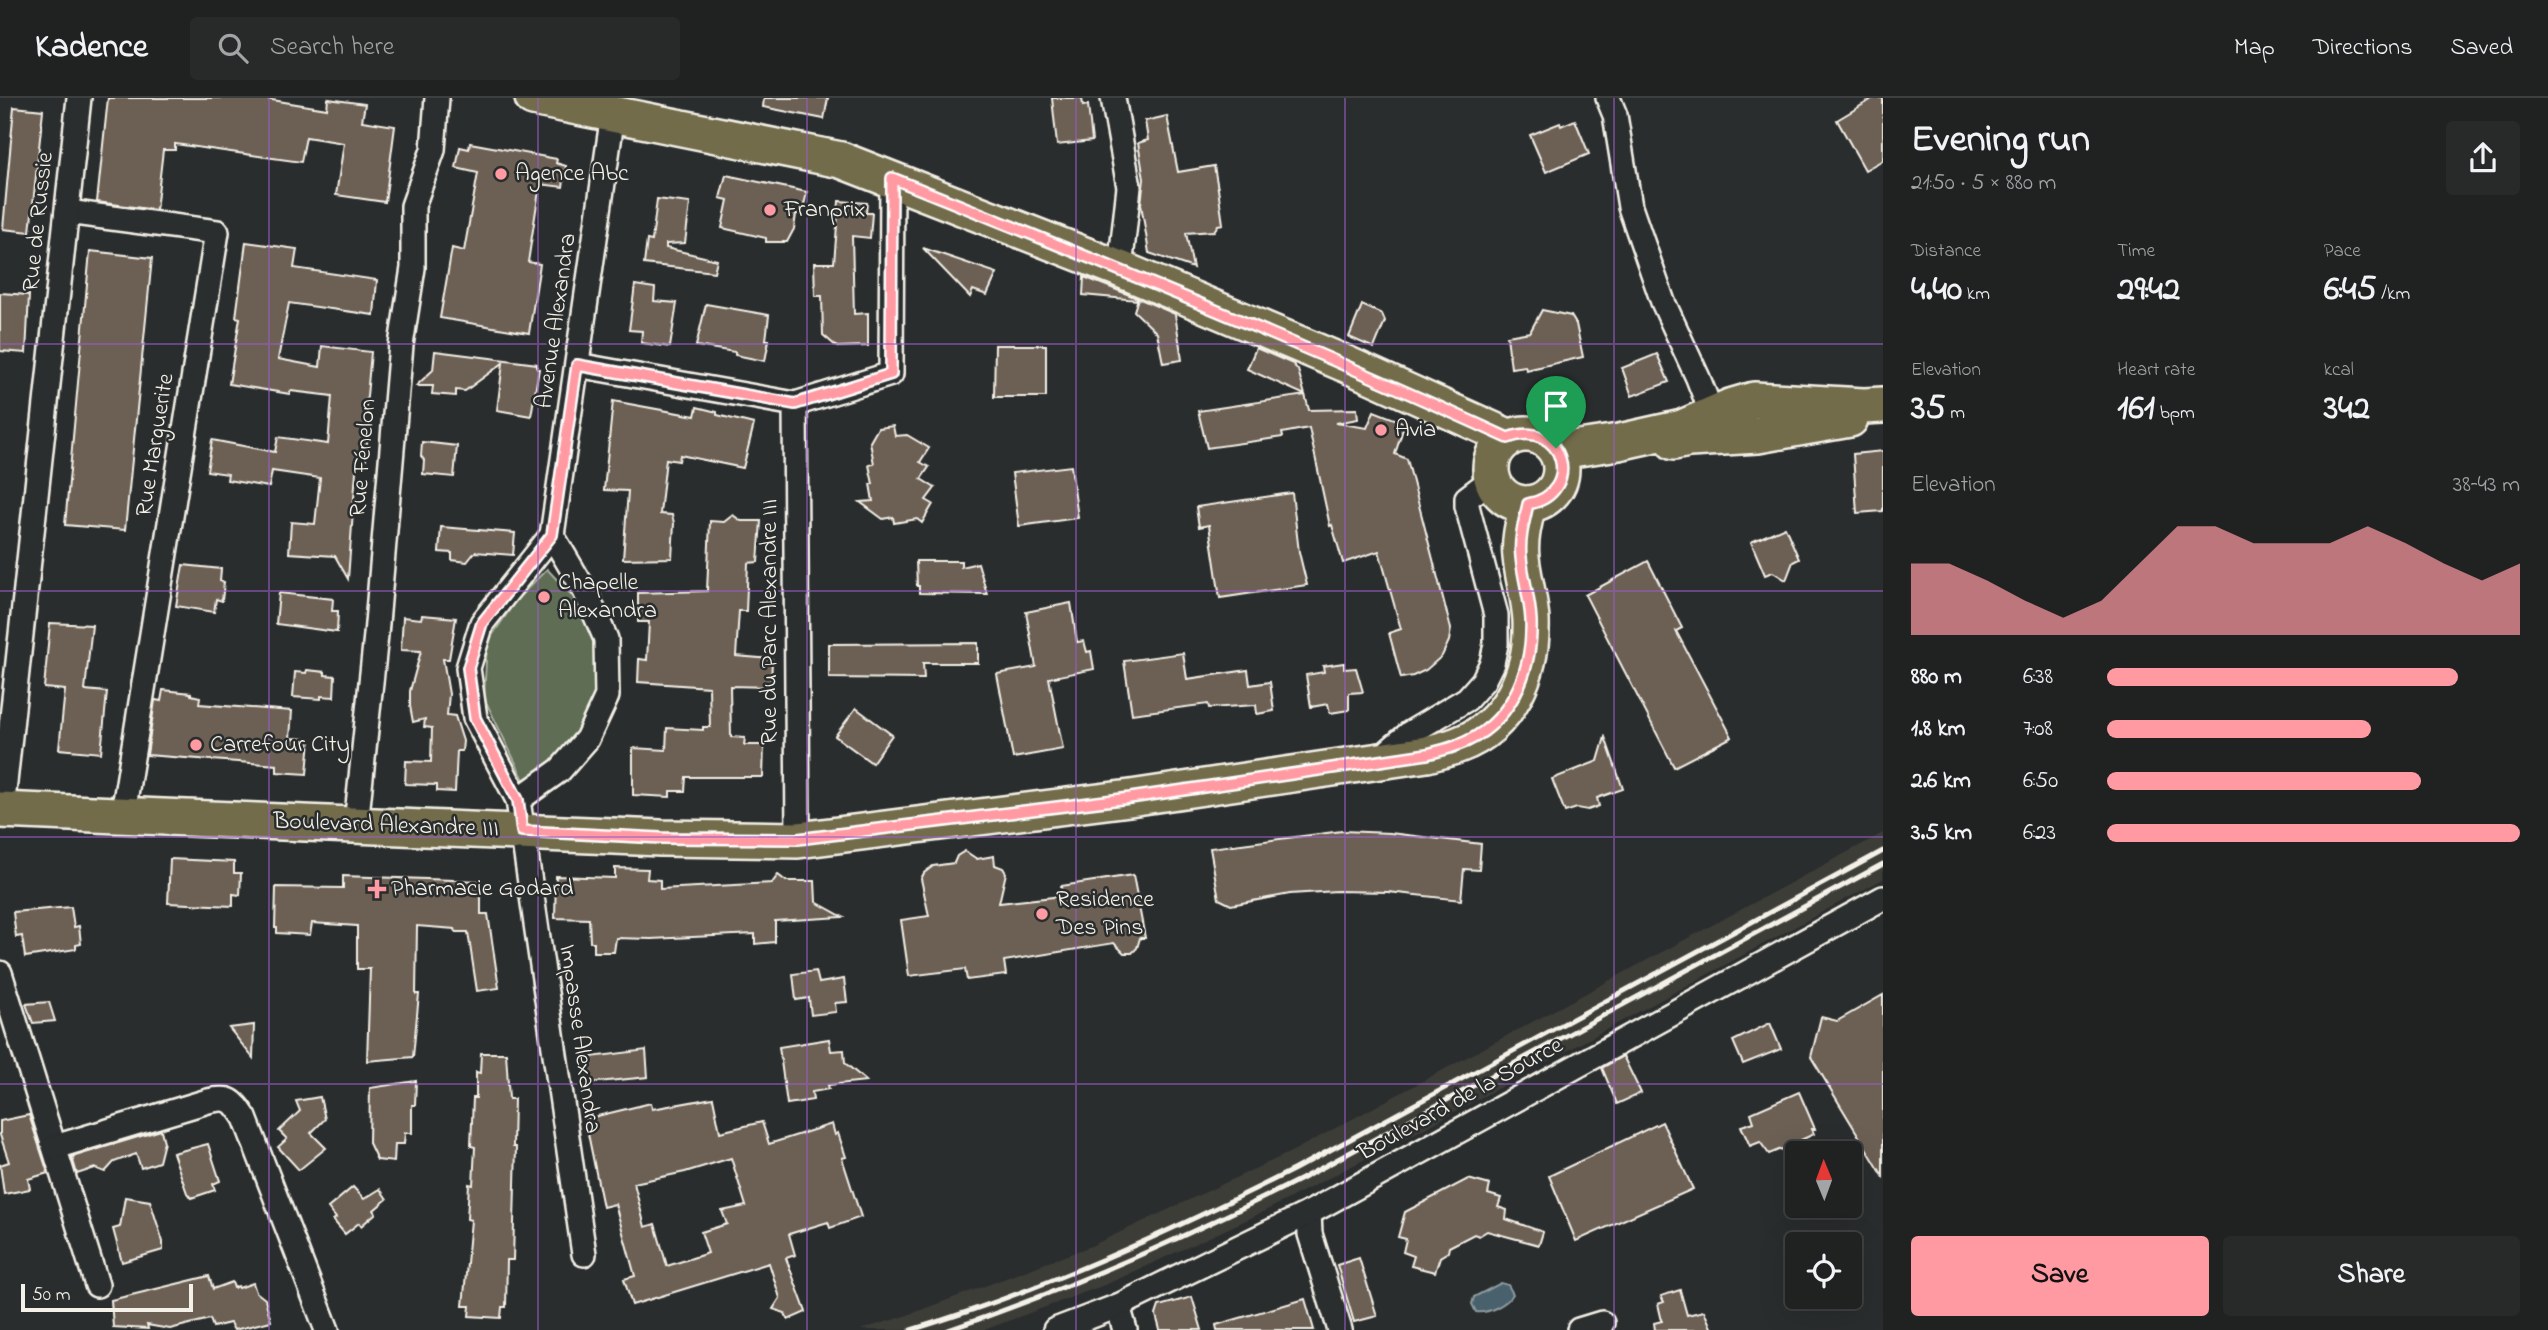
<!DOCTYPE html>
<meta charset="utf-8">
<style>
body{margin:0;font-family:"Indie Flower",sans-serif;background:#282a2a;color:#f1f3f6;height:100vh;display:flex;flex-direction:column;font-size:26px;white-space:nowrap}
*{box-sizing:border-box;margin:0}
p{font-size:23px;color:#a2a4a5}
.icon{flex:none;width:38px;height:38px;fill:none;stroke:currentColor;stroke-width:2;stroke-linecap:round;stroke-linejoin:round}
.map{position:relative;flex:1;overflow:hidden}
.drawer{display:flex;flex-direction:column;background:#202222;width:665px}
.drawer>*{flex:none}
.needle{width:46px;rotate:359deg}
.buttons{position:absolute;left:1785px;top:1043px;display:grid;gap:14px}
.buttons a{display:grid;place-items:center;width:77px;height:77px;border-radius:7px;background:#202222;box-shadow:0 7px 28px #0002,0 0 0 2px #3d3f40;font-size:35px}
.scale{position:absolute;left:21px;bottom:18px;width:172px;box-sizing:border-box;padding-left:7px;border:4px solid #f4f1e8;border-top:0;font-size:19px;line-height:24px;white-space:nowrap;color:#f4f1e8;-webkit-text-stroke:5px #2a2d2e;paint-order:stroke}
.pin{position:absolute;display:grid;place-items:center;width:60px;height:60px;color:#fff;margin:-72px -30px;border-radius:50% 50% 50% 0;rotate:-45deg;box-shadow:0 0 7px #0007}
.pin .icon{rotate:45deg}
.round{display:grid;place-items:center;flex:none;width:74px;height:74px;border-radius:7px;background:#282a2a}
.headline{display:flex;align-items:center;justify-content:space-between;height:119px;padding:0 28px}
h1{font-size:38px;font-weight:700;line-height:52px}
.metrics{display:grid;grid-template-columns:repeat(3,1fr);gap:10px;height:119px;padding:7px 28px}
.metrics div{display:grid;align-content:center}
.metrics b{font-size:35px;font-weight:700}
.metrics small{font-size:19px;font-weight:400}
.metrics p{font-size:19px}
.chart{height:196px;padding:14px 28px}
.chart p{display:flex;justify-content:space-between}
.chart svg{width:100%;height:126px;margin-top:7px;fill:#ff9aa2;opacity:.7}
.action{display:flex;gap:14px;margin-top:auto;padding:14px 28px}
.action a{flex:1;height:80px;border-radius:7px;background:#ff9aa2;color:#111;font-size:28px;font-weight:700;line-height:80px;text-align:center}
.action a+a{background:#282a2a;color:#f1f3f6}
ul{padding:0 28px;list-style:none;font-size:23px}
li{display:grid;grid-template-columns:112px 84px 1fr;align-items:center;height:52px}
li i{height:18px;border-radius:9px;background:#ff9aa2}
header{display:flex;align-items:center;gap:42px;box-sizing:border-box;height:98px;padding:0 35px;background:#202222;border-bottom:2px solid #3d3f40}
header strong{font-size:33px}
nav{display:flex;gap:38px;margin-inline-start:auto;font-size:24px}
.search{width:490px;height:63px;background:#282a2a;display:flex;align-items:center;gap:18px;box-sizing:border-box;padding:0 24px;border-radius:7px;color:#a2a4a5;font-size:26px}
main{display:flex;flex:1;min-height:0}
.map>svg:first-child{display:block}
.built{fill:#3e3c39}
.green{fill:#5e6d55;stroke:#a9af9e;stroke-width:2}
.water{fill:#49616d;stroke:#8d9b9e;stroke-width:2}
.building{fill:#6c5e53;stroke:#f4f1e8;stroke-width:2;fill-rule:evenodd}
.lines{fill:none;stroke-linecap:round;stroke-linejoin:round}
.minor-casing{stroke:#f4f1e8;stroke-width:28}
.primary-casing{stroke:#f4f1e8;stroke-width:40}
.minor{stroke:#2a2d2e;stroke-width:23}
.primary{stroke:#726c4b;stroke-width:35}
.rail{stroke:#f4f1e8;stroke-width:5}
.route-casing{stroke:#fff;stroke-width:14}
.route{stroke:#ff9aa2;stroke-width:9}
.grid{fill:none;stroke:#995dc9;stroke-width:2;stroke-opacity:0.55}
.poi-dot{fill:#ff9aa2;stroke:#2a2d2e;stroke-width:2.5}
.labels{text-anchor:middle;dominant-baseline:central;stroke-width:5;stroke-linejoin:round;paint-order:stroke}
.poi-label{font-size:24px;fill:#f4f1e8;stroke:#2a2d2e;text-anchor:start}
.street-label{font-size:24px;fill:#f4f1e8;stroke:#2a2d2e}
</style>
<header>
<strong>Kadence</strong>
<div class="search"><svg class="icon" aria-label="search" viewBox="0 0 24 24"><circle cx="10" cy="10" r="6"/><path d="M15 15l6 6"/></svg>Search here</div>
<nav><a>Map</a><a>Directions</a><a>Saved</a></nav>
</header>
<main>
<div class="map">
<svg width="1883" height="1232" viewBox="0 0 1883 1232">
<rect width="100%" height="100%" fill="#2a2d2e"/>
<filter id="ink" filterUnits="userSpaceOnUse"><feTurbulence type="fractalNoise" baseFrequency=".0143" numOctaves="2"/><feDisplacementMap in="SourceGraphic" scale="14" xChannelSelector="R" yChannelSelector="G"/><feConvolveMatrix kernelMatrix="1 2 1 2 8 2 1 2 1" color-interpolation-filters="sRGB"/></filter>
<g filter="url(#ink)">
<polygon class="built" points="1883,735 1883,781 1425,1030 1255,1118 1107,1186 984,1232 860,1232 905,1218 1091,1148 1293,1053"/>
<polygon class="green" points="547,471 579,505 594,545 594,599 575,639 554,664 526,686 484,600 487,545 517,501"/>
<path class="water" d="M1501 1185 1508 1187 1513 1196C1507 1206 1488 1216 1476 1214L1472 1206 1474 1199Z"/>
<g class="building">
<polygon points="108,0 260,0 327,11 328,1 365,6 362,23 395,28 385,104 336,97 344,45 306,39 301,64 175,46 175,52 163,52 156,112 97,104"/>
<polygon points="764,0 828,0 824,21 763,9"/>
<polygon points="1052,0 1082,0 1083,8 1088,7 1092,43 1057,47"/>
<polygon points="1874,0 1883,0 1883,62 1865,72 1837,22"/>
<polygon points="14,9 43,12 30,134 3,131"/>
<polygon points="1167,18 1178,74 1214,68 1218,91 1223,126 1218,127 1214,133 1186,135 1193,170 1149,155 1141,106 1144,81 1138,45 1148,42 1145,23"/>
<polygon points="1575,22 1589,56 1546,74 1530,37 1560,25 1561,28"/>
<polygon points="470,45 557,61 556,65 566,68 563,89 540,86 528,164 540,166 529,235 440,220 452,150 464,153 478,75 456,70 460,49 469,51"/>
<polygon points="726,77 807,94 802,116 796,116 794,131 787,144 766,144 766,140 722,130 728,102 720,100"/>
<polygon points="657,101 690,105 685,145 666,146 666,150 717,162 714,174 644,166 647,142 652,143"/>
<polygon points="839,103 867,105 866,115 872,115 870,140 852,138 854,216 868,215 868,248 837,249 823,237 822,198 815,198 814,165 834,165"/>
<polygon points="246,144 297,151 294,170 377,182 374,217 289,205 278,261 320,269 322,248 371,254 364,331 368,331 366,361 357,360 348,481 335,458 289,455 291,424 315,426 320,380 272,373 269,389 227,382 228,376 207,373 212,342 275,354 278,339 328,346 332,298 290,293 290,296 229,286 240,220 236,219"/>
<polygon points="923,150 997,175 987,197 973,192 970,199"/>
<polygon points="90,153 152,160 125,432 65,427"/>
<polygon points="1084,179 1137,200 1137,202 1083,197"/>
<polygon points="635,187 655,190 654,203 677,205 670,249 641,245 642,233 629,232"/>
<polygon points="0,195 29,197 26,255 0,253"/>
<polygon points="1138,200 1175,216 1182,262 1163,265 1157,235 1134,213"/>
<polygon points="706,206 769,217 766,242 769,242 765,263 735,257 735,254 696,248"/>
<polygon points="1362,207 1382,216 1385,223 1374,250 1349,239"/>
<polygon points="1542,212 1571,218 1576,226 1583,259 1526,272 1525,268 1511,270 1507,238 1530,234"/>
<polygon points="995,247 1046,247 1046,299 994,299"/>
<polygon points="1256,250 1293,266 1298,272 1305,297 1247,271"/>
<polygon points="435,253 537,266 537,271 539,271 531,318 497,312 503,265 465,293 456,292 456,298 432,296 433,288 416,288 433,272"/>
<polygon points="1657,256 1669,284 1632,298 1622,270"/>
<polygon points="1305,297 1309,312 1357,311 1358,321 1336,325 1367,330 1374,313 1405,325 1395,356 1407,361 1451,531 1449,543 1442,558 1426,572 1413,578 1401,580 1389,535 1401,531 1379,453 1343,465 1332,427 1330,428 1309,330 1282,335 1283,339 1207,350 1198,313"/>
<polygon points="613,303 695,318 697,309 717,314 717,317 754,326 743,370 680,357 679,363 666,361 660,416 672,417 674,425 672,460 623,461 628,393 604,392"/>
<polygon points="893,328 895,338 907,337 929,350 920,364 929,369 921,381 935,390 926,402 933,406 922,425 917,421 894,425 893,419 883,421 860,404 873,403 870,386 873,386 869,367 874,366 870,344 878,330"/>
<polygon points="422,344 457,348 454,379 423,376 424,362 421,358"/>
<polygon points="1883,353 1883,413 1857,415 1853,356"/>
<polygon points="1071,368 1078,420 1019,428 1012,375"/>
<polygon points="1292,395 1299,454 1307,487 1220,500 1209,427 1199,429 1196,409"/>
<polygon points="733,417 741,423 761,423 758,464 748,465 746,513 739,513 736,558 772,561 771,589 730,588 731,639 745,640 744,647 764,647 763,679 686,679 685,693 670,693 670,699 633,697 633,650 666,652 667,630 703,632 703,629 710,629 709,589 638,584 639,561 647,562 649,524 638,524 638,495 707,493 710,423 724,424"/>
<polygon points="441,429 515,435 513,457 475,454 467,464 452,462 452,455 439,454"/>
<polygon points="1785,429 1799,461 1793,464 1786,482 1773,474 1765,477 1751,444"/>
<polygon points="916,463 961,463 961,469 978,465 987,496 919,495 919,488 917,488"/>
<polygon points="1648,463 1682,530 1676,533 1732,639 1674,669 1585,497"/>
<polygon points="183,467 221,471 220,483 224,484 222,503 216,501 214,514 176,508"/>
<polygon points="279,495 333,501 332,513 338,513 337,534 276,526"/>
<polygon points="1071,505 1077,544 1084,543 1087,554 1091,553 1094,571 1049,580 1063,651 1013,660 997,576 1036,569 1026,514"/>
<polygon points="422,517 456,520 449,561 443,561 449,596 447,617 455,618 463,643 462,653 457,653 455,694 437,693 437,687 405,686 406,663 431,664 432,630 424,629 425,621 413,624 410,608 410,593 421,553 401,552 403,519 421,521"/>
<polygon points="50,525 92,527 85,592 107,594 101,655 59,651 65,592 44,590"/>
<polygon points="978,545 978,565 923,565 924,581 829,580 829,546"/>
<polygon points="1183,555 1187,581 1248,572 1250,587 1270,584 1274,613 1257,616 1256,607 1209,610 1208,606 1132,616 1124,563"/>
<polygon points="1344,565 1344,571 1356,570 1363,594 1349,595 1349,612 1330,615 1328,606 1311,609 1306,577 1324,574 1323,568"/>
<polygon points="307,572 325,574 325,577 335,578 334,599 321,598 321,601 293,599 295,574 306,575"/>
<polygon points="163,592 191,595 191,597 200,599 199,606 292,613 290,640 310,641 307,676 277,674 277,667 147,657 155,602 161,603"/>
<polygon points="856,610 892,637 872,665 835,638"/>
<polygon points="1605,639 1623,691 1597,700 1599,708 1588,712 1577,710 1565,714 1552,681 1598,663"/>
<polygon points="1342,733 1390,735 1481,746 1479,772 1464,771 1461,802 1388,794 1337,793 1290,796 1231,807 1219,801 1210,750"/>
<polygon points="965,753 977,761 994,758 995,767 1003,770 1006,775 999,805 1062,798 1061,788 1133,777 1145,840 1140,840 1137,850 1132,855 1124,855 1114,845 1004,863 1006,877 967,882 965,871 909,878 901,822 929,818 921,781 924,775 933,768 954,765 957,758"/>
<polygon points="170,761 234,764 234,775 241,775 240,797 233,796 233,808 168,805"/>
<polygon points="615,770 648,771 647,781 660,782 660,791 772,785 778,777 786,783 815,783 816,804 843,819 775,823 775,844 755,846 755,836 651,841 616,840 614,854 594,854 594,844 590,844 589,821 555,820 556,778 615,780"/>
<polygon points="343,778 481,783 481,816 488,816 499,890 477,893 468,834 456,834 455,831 417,828 416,896 419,896 413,959 367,963 370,871 357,871 357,828 312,825 310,837 277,835 277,830 275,830 276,789 343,790"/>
<polygon points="71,809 74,829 79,828 81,846 76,847 76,851 25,859 22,838 16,839 13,814"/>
<polygon points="816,873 819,885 844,881 847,904 835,905 836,914 811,917 809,900 796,902 793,876"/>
<polygon points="1883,897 1883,1078 1811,959 1821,919 1837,923"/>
<polygon points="49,904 55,923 33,925 26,906"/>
<polygon points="1770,925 1781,951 1743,966 1733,943"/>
<polygon points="254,927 253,960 229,930"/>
<polygon points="829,941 831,953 844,952 845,965 866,983 828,987 829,991 812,994 813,1002 787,1006 779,949"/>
<polygon points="646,952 648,979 588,985 583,960"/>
<polygon points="481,955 506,955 509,1001 514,1001 513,1049 516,1049 513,1162 507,1162 506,1209 502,1209 501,1220 469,1218 470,1208 463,1208 471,1122 467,1121 469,1086 473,1087 475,1049 471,1048 473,1000 476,1000 476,974 480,975"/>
<polygon points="1623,958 1641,995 1617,1006 1602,970"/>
<polygon points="416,983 415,1007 412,1007 412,1035 405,1035 404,1046 395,1046 394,1064 377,1062 369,1045 370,990"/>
<polygon points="1799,994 1815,1031 1812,1031 1814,1036 1801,1042 1801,1052 1794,1059 1781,1051 1769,1056 1760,1044 1750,1048 1741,1028 1754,1024 1751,1015"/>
<polygon points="320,999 325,1021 311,1035 326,1050 299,1072 278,1049 287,1041 279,1033 300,1013 296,1003"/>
<path d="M713 1000 720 1034 762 1024 769 1046 832 1026 835 1037 838 1035 846 1059 842 1060 861 1119 830 1130 828 1124 789 1136 795 1157 786 1160 806 1214 788 1222 785 1215 773 1211 780 1200 769 1165 632 1207 624 1181 635 1178 615 1106 603 1109 585 1021 651 1005 652 1011ZM731 1060 746 1108 722 1113 727 1126 701 1134 708 1155 667 1168 655 1126 645 1129 634 1085 685 1074Z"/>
<polygon points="29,1017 48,1075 28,1081 30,1091 4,1096 0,1067 9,1064 0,1037 0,1023"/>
<polygon points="1662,1024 1693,1091 1576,1143 1549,1078"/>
<polygon points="161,1032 164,1044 159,1064 141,1070 136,1056 114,1064 105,1074 95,1070 77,1076 72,1059"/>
<polygon points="208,1046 220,1083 213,1086 215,1092 191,1100 187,1095 173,1055"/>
<polygon points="1468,1081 1490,1087 1488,1096 1501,1100 1498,1109 1507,1112 1506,1121 1543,1134 1539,1147 1487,1133 1479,1138 1474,1136 1449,1149 1448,1154 1440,1159 1435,1174 1411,1168 1414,1158 1403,1154 1406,1141 1398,1139 1405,1114"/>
<polygon points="353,1089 364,1101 380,1091 387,1101 374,1112 376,1115 361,1128 359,1125 345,1136 333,1122 336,1120 328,1110"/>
<polygon points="125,1099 150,1103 163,1144 163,1152 122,1164 113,1131 120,1129"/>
<polygon points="1359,1160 1377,1218 1354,1224 1337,1167"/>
<polygon points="209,1178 213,1191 232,1184 234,1190 238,1188 239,1190 253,1185 256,1194 265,1201 271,1223 234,1232 230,1225 213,1229 210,1221 170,1231 147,1227 148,1231 113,1229 111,1202"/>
<polygon points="1680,1192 1687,1217 1704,1213 1712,1232 1655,1232 1654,1225 1662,1223 1658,1206 1664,1204 1661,1198"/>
<polygon points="1192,1199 1202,1232 1160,1232 1156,1217 1159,1208"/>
<polygon points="1305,1201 1314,1232 1217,1232 1216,1227"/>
</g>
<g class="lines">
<defs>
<g id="minor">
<polyline points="1113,0 1129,89 1120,171"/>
<polyline points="1608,0 1615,17 1630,109 1663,204 1698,280 1712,316"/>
<polyline points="67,114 217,134 125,703 125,718"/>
<polyline points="577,267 795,306 798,742"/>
<polyline points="795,306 891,276 892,80"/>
<polyline points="1392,662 1390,652 1410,635 1467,601 1483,583 1492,565 1496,546 1496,517 1467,408 1467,400 1492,381"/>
<polyline points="518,702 560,672 587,641 607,598 606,541 585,493 552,437"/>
<polyline points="2,712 79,0"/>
<polyline points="356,727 376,537 401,247 413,170 413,108 433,52 437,0"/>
<polyline points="0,875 97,1187"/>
<path d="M55 1049 208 1003C230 998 233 1002 245 1020L327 1232"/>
<polyline points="1309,1115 1310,1136 1340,1232"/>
<polyline points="584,1156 518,702 475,620 468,570 482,525 552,437 613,16"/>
<polyline points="1118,1208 1125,1232"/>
<polyline points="1055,1232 1118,1208 1309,1115 1883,800"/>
<polyline points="1579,1232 1602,1225"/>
</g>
<g id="primary">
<polyline points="533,0 841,62 1120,171 1346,266 1508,339"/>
<circle cx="1526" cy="371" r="35"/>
<polyline points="1674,344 1689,341 1758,337 1850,321"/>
<polyline points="1556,350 1572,351 1619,344 1682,330 1730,309 1754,302 1864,308 1883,307"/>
<path d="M0 712 661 740 798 742 1130 700 1427 656C1438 653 1448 651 1458 647 1510 628 1533 573 1531 522 1530 501 1523 480 1521 459 1519 441 1524 424 1528 406"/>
</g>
</defs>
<use href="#minor" class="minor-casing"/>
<use href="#primary" class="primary-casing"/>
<use href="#minor" class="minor"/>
<use href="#primary" class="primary"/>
<g class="rail">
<path d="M911 1232C1043 1192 1172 1133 1295 1071L1883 753"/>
<path d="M948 1232C1069 1191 1186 1139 1301 1081L1883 766"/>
</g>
</g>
</g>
<g class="lines" filter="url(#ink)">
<defs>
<path id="route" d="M892 80C1099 163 1305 247 1508 340 1565 319 1584 396 1528 406 1524 424 1519 441 1521 459 1523 480 1530 501 1531 522 1533 574 1510 628 1458 647 1449 651 1438 653 1427 656L1130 700 798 741 661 740 522 733 518 702 475 620 468 570 482 525 552 437 577 267 795 306 891 276Z"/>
</defs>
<use href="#route" class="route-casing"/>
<use href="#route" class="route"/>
</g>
<path class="grid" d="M269 0V1232M538 0V1232M807 0V1232M1076 0V1232M1345 0V1232M1614 0V1232M0 246H1883M0 493H1883M0 739H1883M0 986H1883"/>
<g class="poi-dot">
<circle cx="501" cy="76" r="7"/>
<circle cx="770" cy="112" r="7"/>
<circle cx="1381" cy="332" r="7"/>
<circle cx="544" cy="499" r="7"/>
<circle cx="196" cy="647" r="7"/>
<path d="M373.5 780.5h7v7h7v7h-7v7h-7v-7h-7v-7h7z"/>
<circle cx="1042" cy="816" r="7"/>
</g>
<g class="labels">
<g class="poi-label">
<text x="515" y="76">Agence Abc</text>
<text x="784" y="112">Franprix</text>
<text x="1395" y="332">Avia</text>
<text x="558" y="485">Chapelle<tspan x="558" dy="28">Alexandra</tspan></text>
<text x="210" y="647">Carrefour City</text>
<text x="391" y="791">Pharmacie Godard</text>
<text x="1056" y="802">Residence<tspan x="1056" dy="28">Des Pins</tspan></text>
</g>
<g class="street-label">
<text transform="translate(39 124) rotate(-84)">Rue de Russie</text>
<text transform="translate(557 223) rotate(-82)">Avenue Alexandra</text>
<text transform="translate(156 347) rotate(-81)">Rue Marguerite</text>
<text transform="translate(364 360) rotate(-85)">Rue Fénelon</text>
<text transform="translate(770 524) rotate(-90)">Rue du Parc Alexandre III</text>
<text transform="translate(386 728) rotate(2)">Boulevard Alexandre III</text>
<text transform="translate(579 941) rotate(82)">Impasse Alexandra</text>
<text transform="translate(1461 1002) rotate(-29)">Boulevard de la Source</text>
</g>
</g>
</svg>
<div class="buttons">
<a><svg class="needle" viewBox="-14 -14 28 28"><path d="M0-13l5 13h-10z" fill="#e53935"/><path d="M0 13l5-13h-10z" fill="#a2a4a5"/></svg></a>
<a><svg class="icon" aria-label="locate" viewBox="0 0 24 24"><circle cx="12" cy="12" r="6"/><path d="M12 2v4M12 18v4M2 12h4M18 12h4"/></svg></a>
</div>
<div class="scale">50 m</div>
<div class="pin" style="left:1556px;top:350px;background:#1e9e55"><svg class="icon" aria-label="arrive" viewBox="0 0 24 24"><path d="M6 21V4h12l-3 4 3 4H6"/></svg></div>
</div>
<section class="drawer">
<div class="headline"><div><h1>Evening run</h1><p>21:50 · 5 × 880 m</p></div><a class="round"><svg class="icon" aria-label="share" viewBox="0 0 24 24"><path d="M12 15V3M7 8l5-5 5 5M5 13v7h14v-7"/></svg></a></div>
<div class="metrics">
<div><p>Distance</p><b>4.40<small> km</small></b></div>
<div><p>Time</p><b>29:42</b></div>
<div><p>Pace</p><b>6:45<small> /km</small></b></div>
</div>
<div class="metrics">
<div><p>Elevation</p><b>35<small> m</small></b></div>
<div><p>Heart rate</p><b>161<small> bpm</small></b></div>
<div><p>kcal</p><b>342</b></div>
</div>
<div class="chart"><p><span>Elevation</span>38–43 m</p>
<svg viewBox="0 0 160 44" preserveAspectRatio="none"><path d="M0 44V19L10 19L20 25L30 32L40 38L50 32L60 19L70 6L80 6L90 12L100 12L110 12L120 6L130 12L140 19L150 25L160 19V44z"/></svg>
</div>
<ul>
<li><b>880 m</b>6:38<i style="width:85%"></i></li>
<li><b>1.8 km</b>7:08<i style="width:64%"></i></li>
<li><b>2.6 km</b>6:50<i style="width:76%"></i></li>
<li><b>3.5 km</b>6:23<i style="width:100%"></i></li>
</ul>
<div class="action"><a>Save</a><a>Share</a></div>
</section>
</main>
